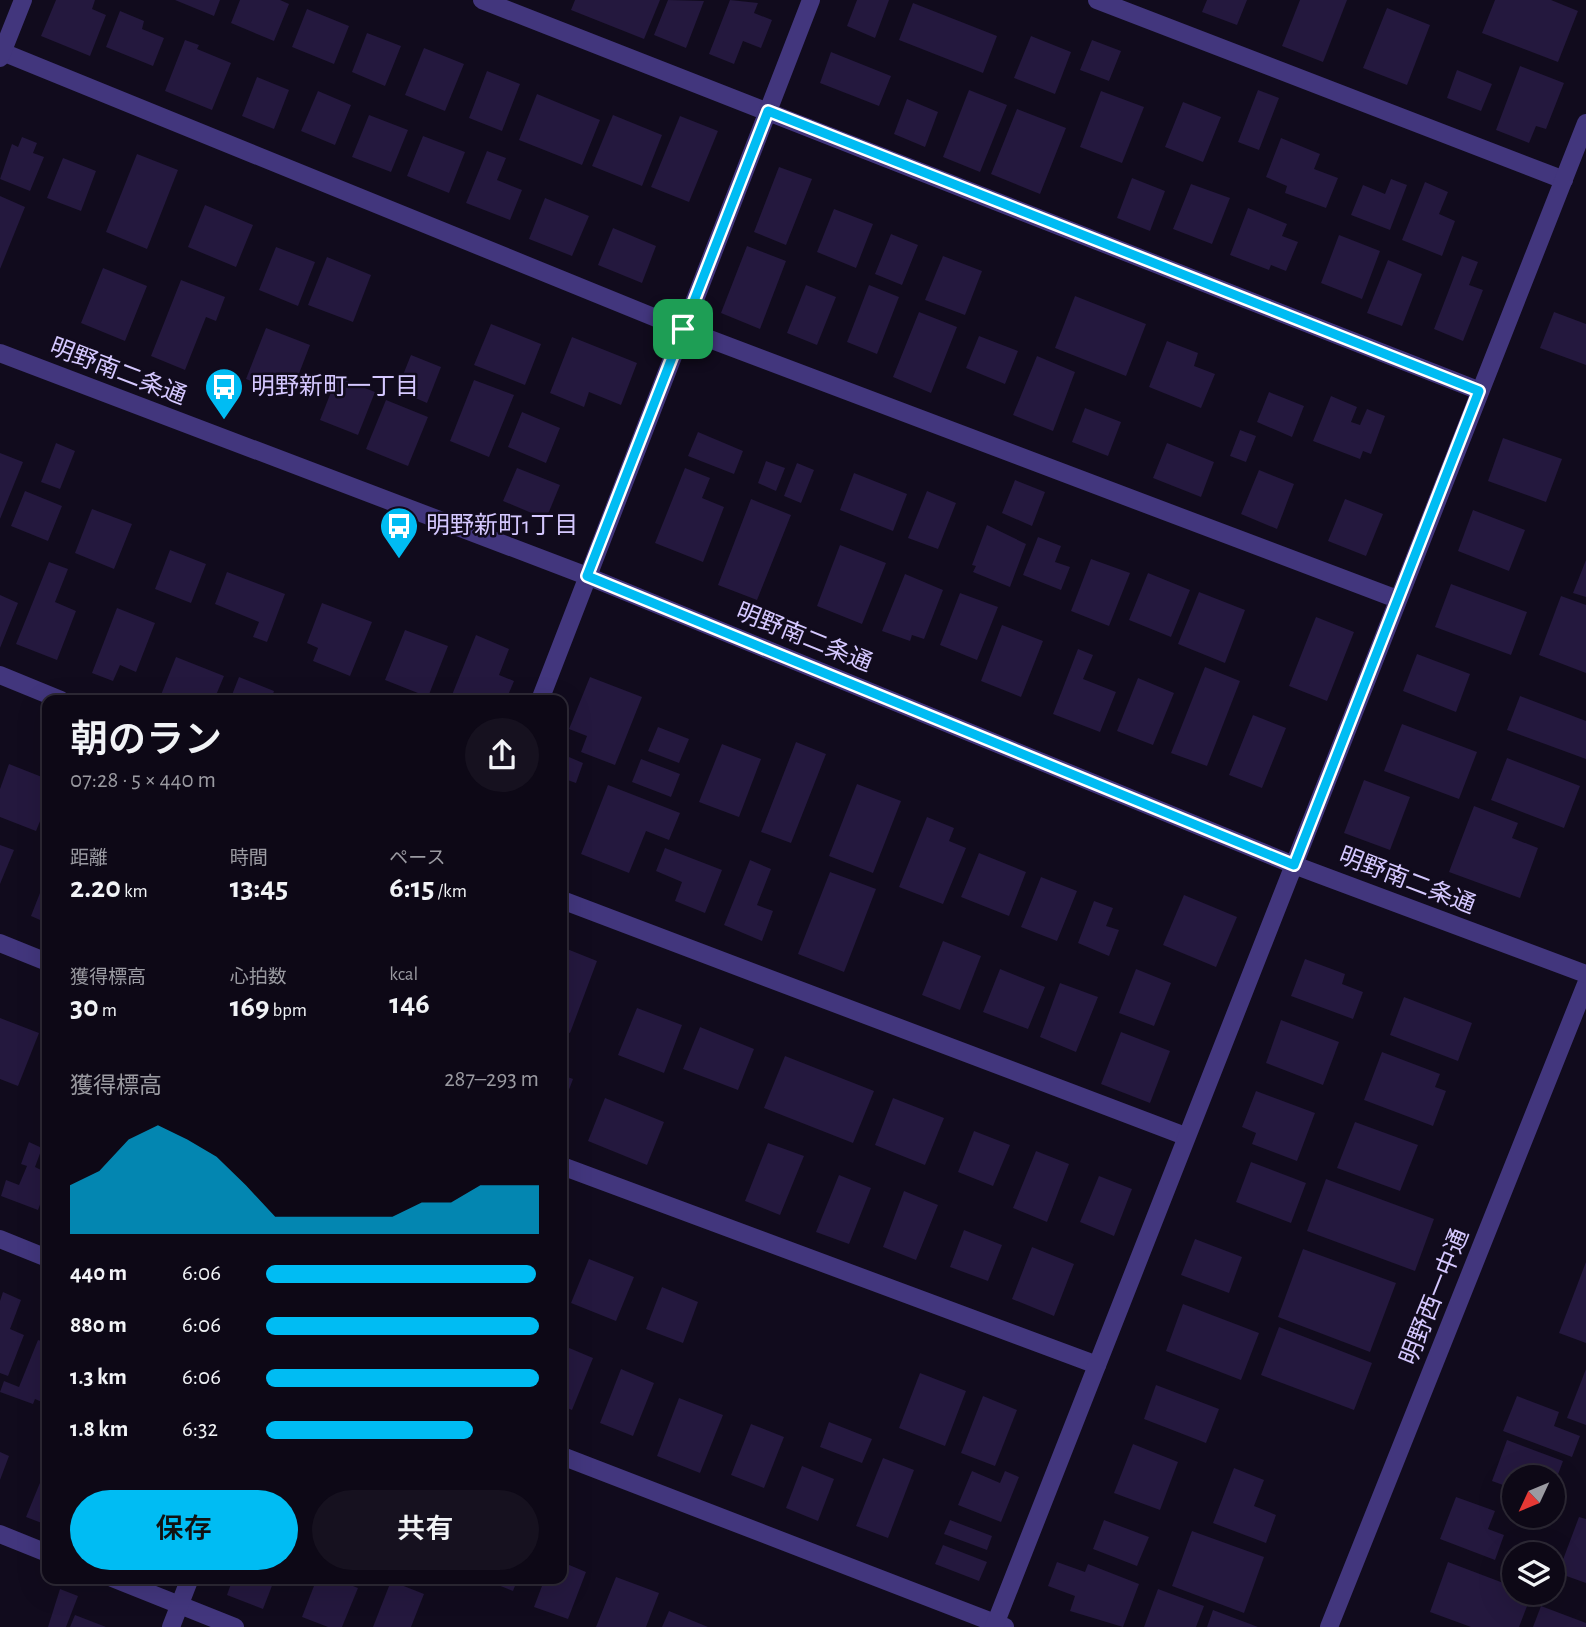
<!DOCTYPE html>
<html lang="ja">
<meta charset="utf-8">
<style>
body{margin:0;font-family:"Alegreya Sans","Noto Sans JP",sans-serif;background:#16111f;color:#f1f3f6;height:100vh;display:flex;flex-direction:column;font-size:26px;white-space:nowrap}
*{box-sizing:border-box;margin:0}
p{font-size:23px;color:#9a9aa1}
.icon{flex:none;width:38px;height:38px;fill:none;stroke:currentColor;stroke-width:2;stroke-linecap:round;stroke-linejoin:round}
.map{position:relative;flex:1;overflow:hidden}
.side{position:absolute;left:42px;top:695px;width:525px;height:889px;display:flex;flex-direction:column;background:#0d0816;border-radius:14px;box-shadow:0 7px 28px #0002,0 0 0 2px #2d2935}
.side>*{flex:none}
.needle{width:46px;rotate:226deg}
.controls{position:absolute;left:1502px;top:1465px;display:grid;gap:14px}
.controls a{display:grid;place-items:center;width:63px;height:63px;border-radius:50%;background:#0d0816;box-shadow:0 7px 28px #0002,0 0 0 2px #2d2935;font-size:35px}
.pin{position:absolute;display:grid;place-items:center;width:60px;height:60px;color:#fff;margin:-30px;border-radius:14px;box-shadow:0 4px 10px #0006}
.round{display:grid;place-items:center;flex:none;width:74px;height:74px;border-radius:37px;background:#16111f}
.overview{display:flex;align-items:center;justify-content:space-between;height:119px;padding:0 28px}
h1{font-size:38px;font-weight:600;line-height:52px}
.stats{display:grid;grid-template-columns:repeat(3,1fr);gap:10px;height:119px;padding:7px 28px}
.stats div{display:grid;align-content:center}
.stats b{font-size:30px;font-weight:600}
.stats small{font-size:19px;font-weight:400}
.stats p{font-size:19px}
.chart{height:196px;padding:14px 28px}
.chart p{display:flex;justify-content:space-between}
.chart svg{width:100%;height:126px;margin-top:7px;fill:#00bcf3;opacity:.7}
.cta{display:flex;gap:14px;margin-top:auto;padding:14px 28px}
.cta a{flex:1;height:80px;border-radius:42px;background:#00bcf3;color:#111;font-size:28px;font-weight:600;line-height:80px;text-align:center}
.cta a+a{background:#16111f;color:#f1f3f6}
ul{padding:0 28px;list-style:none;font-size:23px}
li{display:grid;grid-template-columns:112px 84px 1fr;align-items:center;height:52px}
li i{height:18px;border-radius:9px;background:#00bcf3}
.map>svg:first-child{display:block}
.building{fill:#24183e}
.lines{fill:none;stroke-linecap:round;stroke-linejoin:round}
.minor{stroke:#42367d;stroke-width:18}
.tertiary{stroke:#42367d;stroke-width:18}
.route-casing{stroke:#fff;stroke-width:14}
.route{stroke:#00bcf3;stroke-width:9}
.labels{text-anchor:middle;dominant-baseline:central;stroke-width:5;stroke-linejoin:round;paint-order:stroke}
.street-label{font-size:24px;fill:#d5c8ff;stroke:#110b1d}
.poi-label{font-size:24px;fill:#d5c8ff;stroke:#110b1d;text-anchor:start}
</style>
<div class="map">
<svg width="1586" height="1627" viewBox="0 0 1586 1627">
<rect width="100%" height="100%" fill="#110b1d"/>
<g class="building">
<polygon points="56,0 95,0 92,9 106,15 90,56 41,36"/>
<polygon points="175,0 220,0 214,16"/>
<polygon points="240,0 280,0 289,4 274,41 231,23"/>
<polygon points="575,0 660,0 644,39 571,10"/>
<polygon points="668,0 704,1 686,48 654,35"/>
<polygon points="730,0 758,3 754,13 772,20 761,48 743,41 734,64 709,54"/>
<polygon points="857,0 889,0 875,38 847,26"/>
<polygon points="1207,0 1247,0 1237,25 1202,12"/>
<polygon points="1300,0 1347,0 1323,62 1282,46"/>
<polygon points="1495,0 1551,0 1578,11 1558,62 1482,33"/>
<polygon points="913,3 997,36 983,73 899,40"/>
<polygon points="1387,8 1430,25 1407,85 1363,68"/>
<polygon points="307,9 349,26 334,64 292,47"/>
<polygon points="120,11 144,21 142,29 164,38 153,66 106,47"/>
<polygon points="367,33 401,46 385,86 352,72"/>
<polygon points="1031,36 1071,52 1055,94 1014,78"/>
<polygon points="185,40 199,45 197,49 231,63 212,110 165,91"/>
<polygon points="1092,40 1121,51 1109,81 1080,70"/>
<polygon points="424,48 464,64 445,111 405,95"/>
<polygon points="831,52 891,76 879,106 820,83"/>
<polygon points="1520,66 1564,83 1546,129 1536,126 1529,143 1496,130"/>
<polygon points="1457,70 1492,84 1481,111 1447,98"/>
<polygon points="487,71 520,84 502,131 469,118"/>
<polygon points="257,77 289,90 274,129 242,116"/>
<polygon points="969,90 1007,105 980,172 943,157"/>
<polygon points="1258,90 1279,98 1259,150 1238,142"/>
<polygon points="318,91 351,105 335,145 301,131"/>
<polygon points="1101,91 1144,107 1122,163 1080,147"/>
<polygon points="537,94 600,120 582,165 519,140"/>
<polygon points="907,99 938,112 925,147 894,134"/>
<polygon points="1183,102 1221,117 1203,162 1165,147"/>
<polygon points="1017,109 1066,128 1040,194 991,174"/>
<polygon points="369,115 408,130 391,172 352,157"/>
<polygon points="613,115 662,135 642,186 592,166"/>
<polygon points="680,116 718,131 689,202 651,187"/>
<polygon points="423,136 465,152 449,193 407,176"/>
<polygon points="22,137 37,143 33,153 44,157 30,191 0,179 12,144 18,147"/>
<polygon points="1281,138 1320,154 1314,169 1338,178 1326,208 1285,193 1287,186 1266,177"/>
<polygon points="487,151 506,158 497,180 522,190 510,220 466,203"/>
<polygon points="137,154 178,170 147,249 106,232"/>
<polygon points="63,158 96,171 81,211 47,198"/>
<polygon points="779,167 812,179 786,245 754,232"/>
<polygon points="1132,178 1165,191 1150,231 1117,218"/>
<polygon points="1391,179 1407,185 1390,230 1351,215 1363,185 1385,194"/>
<polygon points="1425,182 1448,192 1439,214 1455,221 1442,256 1402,240"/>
<polygon points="1191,184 1230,198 1212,244 1173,229"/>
<polygon points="0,196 25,207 0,269"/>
<polygon points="545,198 589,216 572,256 529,239"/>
<polygon points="205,205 253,225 236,267 188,247"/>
<polygon points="1248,208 1287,224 1282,236 1298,242 1286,271 1271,265 1269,270 1230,255"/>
<polygon points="834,209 873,224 856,268 817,252"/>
<polygon points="613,228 656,246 642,283 598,265"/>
<polygon points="891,234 918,245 902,285 875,274"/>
<polygon points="1339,235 1380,251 1362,299 1321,283"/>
<polygon points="747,246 786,261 760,329 721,313"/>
<polygon points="276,247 315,262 298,306 259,290"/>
<polygon points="943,256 982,271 965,315 925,300"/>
<polygon points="1462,256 1478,262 1469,285 1483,290 1463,341 1434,329"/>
<polygon points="327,257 371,275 353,322 308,305"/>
<polygon points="1388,260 1422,274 1402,326 1367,313"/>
<polygon points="103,268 147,286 125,341 81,323"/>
<polygon points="181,280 225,297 216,321 206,317 185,370 151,356"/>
<polygon points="806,285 836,297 817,345 787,333"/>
<polygon points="869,285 899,297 877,354 847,342"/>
<polygon points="1075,296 1146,324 1126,376 1055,348"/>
<polygon points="919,312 957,327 931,393 893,377"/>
<polygon points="1554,312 1586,324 1586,365 1540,348"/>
<polygon points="491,324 541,344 525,385 474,365"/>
<polygon points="266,328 310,345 290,397 246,379"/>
<polygon points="979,336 1018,351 1005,384 966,368"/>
<polygon points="572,337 637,363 621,405 589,392 584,407 550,393"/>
<polygon points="1167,341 1198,353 1194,366 1215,374 1201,408 1149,387"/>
<polygon points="411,355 441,367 427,403 397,390"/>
<polygon points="1037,356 1075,372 1053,431 1013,415"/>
<polygon points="337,377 375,392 358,435 320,420"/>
<polygon points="474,380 514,395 489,457 450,441"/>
<polygon points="1269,392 1304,406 1292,437 1257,422"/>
<polygon points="1331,396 1357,407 1351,422 1360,425 1367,409 1385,416 1371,454 1363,451 1360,459 1313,441"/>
<polygon points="386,400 428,417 408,466 366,449"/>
<polygon points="1085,408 1121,422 1108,456 1072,442"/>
<polygon points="522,412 560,428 546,463 508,447"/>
<polygon points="1240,430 1256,436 1246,462 1230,456"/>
<polygon points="698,432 743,451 734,474 688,456"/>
<polygon points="1503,438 1562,459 1546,502 1488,481"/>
<polygon points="56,443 75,451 60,489 41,482"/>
<polygon points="1167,443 1214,462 1201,497 1153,478"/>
<polygon points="0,453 23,462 0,519"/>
<polygon points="766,461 785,468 776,491 758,483"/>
<polygon points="797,463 814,470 801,503 784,496"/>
<polygon points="517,468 560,485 546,519 503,501"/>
<polygon points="685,468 710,478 702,498 724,507 703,562 655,543"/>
<polygon points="1259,470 1294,484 1277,529 1241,514"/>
<polygon points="854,473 907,494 893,531 840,510"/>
<polygon points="1015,480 1045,492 1032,526 1002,513"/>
<polygon points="25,491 62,506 48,541 11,526"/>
<polygon points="927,491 956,503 938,549 908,538"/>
<polygon points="751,499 791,515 757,600 718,585"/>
<polygon points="1345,499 1383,514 1366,556 1328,541"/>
<polygon points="92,509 132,524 114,569 75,553"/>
<polygon points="1473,510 1525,530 1509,571 1458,551"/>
<polygon points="987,525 1026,544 1010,587 973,572 976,566 972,565"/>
<polygon points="1038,537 1061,546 1055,562 1070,567 1061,590 1023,575"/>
<polygon points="840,545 886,563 862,624 817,606"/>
<polygon points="170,550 206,564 191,603 155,589"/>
<polygon points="1091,559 1130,573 1109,626 1071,611"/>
<polygon points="1586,560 1586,597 1573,593"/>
<polygon points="49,562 68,569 55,602 76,611 57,660 16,644"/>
<polygon points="227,572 285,594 267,642 253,637 259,622 215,604"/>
<polygon points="1148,573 1190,590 1171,637 1129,620"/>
<polygon points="905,574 943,590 924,639 912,635 910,641 882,631"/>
<polygon points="1451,584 1527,612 1511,655 1435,627"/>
<polygon points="1199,592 1245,610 1225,663 1178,644"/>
<polygon points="960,593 998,607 977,660 940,645"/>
<polygon points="0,595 18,603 0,648"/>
<polygon points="1561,596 1586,605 1586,673 1539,655"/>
<polygon points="322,603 372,622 350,676 313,661 318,648 307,643"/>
<polygon points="117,608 155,623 136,672 120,665 113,681 92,673"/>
<polygon points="1316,617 1354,632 1327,701 1289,686"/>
<polygon points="1002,625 1043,641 1021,697 981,681"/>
<polygon points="405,630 448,646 428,697 385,680"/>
<polygon points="476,635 509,649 499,675 514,681 506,700 450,700"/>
<polygon points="1078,649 1093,655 1083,679 1116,692 1100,732 1053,714"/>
<polygon points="1417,654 1470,674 1456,712 1403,691"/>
<polygon points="176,657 224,676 214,700 159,700"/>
<polygon points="1205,667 1240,681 1207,766 1171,753"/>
<polygon points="239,677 274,691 271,700 230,700"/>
<polygon points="590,677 642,697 615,765 581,752 587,736 569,729"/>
<polygon points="1138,678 1174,693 1153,745 1117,731"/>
<polygon points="1520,696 1586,721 1586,759 1507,730"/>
<polygon points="1253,715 1286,728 1262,788 1229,775"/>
<polygon points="1402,724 1477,752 1459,799 1384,771"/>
<polygon points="658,727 689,739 679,763 648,751"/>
<polygon points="796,742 826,754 791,843 761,832"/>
<polygon points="722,744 761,759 739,817 699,802"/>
<polygon points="562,754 583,763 576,783 562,778"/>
<polygon points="1507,758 1580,786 1564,828 1491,800"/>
<polygon points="641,759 680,774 671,797 632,782"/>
<polygon points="9,764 47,779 47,804 36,831 0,817 0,789"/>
<polygon points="1364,780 1410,797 1390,850 1344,833"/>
<polygon points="857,784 901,801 873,873 829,856"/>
<polygon points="608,785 680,813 669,840 646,831 629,873 581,854"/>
<polygon points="1474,806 1518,823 1512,838 1538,848 1520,898 1449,872"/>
<polygon points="927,817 954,828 949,841 966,848 943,904 899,887"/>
<polygon points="0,845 14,850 0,884"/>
<polygon points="665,848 722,870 705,913 675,901 682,882 656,871"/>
<polygon points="979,853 1026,872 1009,916 961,897"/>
<polygon points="750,860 771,869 757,905 773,911 762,941 724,925"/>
<polygon points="830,872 876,889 844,972 798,954"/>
<polygon points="47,875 47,923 31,916"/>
<polygon points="1041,877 1077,891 1057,941 1021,927"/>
<polygon points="1184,895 1237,917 1216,967 1163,945"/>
<polygon points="1094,901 1113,908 1106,926 1119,930 1109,956 1078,943"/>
<polygon points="943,941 981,956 960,1010 922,995"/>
<polygon points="562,947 597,961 570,1033 562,1030"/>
<polygon points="1305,959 1345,974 1342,984 1363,992 1353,1019 1291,996"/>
<polygon points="1000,969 1045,987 1028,1029 983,1012"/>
<polygon points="1136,969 1171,983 1154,1026 1119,1013"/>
<polygon points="1060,983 1098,997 1076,1052 1040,1037"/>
<polygon points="1404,997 1472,1023 1458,1061 1390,1035"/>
<polygon points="637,1008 682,1025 664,1073 618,1055"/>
<polygon points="0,1018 39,1033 18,1086 0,1079"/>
<polygon points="1281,1020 1339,1042 1323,1085 1266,1063"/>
<polygon points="700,1027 754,1049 738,1090 683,1069"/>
<polygon points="1121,1032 1170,1051 1150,1103 1101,1084"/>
<polygon points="1382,1052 1440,1074 1435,1087 1446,1091 1433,1126 1364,1100"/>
<polygon points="785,1056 874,1091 853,1143 764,1108"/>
<polygon points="562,1075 573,1079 562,1108"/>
<polygon points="1256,1091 1315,1113 1297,1161 1252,1144 1256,1133 1242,1127"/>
<polygon points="605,1098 664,1122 647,1165 588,1141"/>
<polygon points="893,1098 944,1118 925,1165 875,1145"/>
<polygon points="1355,1122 1418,1145 1400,1191 1337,1168"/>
<polygon points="974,1131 1010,1145 993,1186 958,1172"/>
<polygon points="29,1142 42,1148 35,1167 47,1173 47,1186 38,1210 1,1196 6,1180 19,1185 27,1166 21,1164"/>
<polygon points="768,1143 804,1156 780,1215 745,1201"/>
<polygon points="1036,1151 1069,1164 1047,1222 1013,1208"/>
<polygon points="1251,1162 1306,1183 1291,1223 1236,1202"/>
<polygon points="839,1175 871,1188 849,1244 816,1232"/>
<polygon points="1099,1176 1132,1189 1114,1236 1080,1222"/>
<polygon points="1326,1179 1434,1219 1415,1271 1307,1231"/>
<polygon points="904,1191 938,1205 916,1260 883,1247"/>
<polygon points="964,1230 1002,1245 988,1281 950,1267"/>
<polygon points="1195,1239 1242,1257 1229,1293 1181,1275"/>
<polygon points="1032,1247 1074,1264 1054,1316 1012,1299"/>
<polygon points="1303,1249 1396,1283 1370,1352 1278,1317"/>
<polygon points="589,1259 634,1277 616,1321 571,1303"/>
<polygon points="1586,1262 1586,1343 1559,1333"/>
<polygon points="662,1287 698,1302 683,1343 646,1329"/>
<polygon points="3,1292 21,1300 10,1329 24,1335 8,1376 0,1373 0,1301"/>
<polygon points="1183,1304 1259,1333 1241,1380 1166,1351"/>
<polygon points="1279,1327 1372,1363 1354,1410 1261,1375"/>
<polygon points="38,1340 47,1343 47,1389 42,1402 35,1399 33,1404 0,1392 4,1381 19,1387"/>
<polygon points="562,1345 593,1358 572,1410 562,1406"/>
<polygon points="621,1369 654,1383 633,1436 600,1423"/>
<polygon points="1586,1369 1586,1425 1567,1418"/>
<polygon points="920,1373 966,1391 945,1446 899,1428"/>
<polygon points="1156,1385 1219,1409 1206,1443 1144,1419"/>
<polygon points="983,1396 1017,1410 995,1466 961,1453"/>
<polygon points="1517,1396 1559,1412 1554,1426 1580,1436 1572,1457 1503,1431"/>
<polygon points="679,1398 723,1415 700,1473 657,1456"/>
<polygon points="829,1422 872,1439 862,1463 820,1447"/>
<polygon points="751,1424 784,1437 764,1488 731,1475"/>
<polygon points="1507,1440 1563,1461 1553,1488 1552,1477 1514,1477 1514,1489 1492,1481"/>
<polygon points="1133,1444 1178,1462 1160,1510 1114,1493"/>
<polygon points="0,1452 9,1456 0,1480"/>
<polygon points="883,1458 914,1470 888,1538 856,1526"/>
<polygon points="802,1466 834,1479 818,1521 786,1508"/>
<polygon points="1234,1468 1264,1480 1254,1506 1276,1515 1266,1543 1213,1523"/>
<polygon points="972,1471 1000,1483 1005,1471 1019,1477 1001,1522 958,1505"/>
<polygon points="44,1473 47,1474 47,1525 26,1517"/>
<polygon points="1456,1497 1495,1511 1488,1529 1504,1535 1495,1560 1440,1539"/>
<polygon points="1579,1517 1586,1519 1586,1583 1558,1573"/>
<polygon points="950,1520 992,1536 987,1550 944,1534"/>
<polygon points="1104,1520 1149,1537 1137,1566 1093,1549"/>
<polygon points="1192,1531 1264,1557 1244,1613 1172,1586"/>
<polygon points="943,1545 987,1562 979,1581 935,1564"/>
<polygon points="562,1562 586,1572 568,1619 534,1607 545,1578 562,1578"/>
<polygon points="1057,1562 1085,1572 1088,1564 1139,1584 1123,1627 1070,1611 1075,1596 1048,1586"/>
<polygon points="1448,1562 1514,1587 1514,1592 1532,1593 1519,1627 1471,1627 1430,1612"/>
<polygon points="616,1577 659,1593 646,1627 596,1627"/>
<polygon points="233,1578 275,1578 263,1609 227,1595"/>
<polygon points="317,1578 333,1578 358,1588 342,1627 328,1627 302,1617"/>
<polygon points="480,1578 518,1578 513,1591"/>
<polygon points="391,1581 424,1594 411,1627 373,1627"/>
<polygon points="60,1589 78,1596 66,1627 48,1627"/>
<polygon points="1158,1589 1204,1606 1196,1627 1144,1627"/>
<polygon points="1541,1606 1586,1623 1586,1627 1533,1627"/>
<polygon points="1213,1610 1258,1627 1207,1627"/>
<polygon points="669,1611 708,1627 662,1627"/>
<polygon points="75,1615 106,1627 70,1627"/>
</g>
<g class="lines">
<g class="minor">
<polyline points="482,0 1480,391"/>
<polyline points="1097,0 1564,180"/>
<polyline points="0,51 683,329 1397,599"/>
<polyline points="0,58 23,0"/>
<polyline points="0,675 61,700"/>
<polyline points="540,700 811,0"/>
<polyline points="562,900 1185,1136"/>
<polyline points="0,943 47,962"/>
<polyline points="562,1166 1097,1365"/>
<polyline points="0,1239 47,1258"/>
<polyline points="562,1456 1005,1627"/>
<polyline points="0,1534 47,1553"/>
<polyline points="112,1578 235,1627"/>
<polyline points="171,1627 190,1578"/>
<polyline points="994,1627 1586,123"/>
<polyline points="1329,1627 1586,984"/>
</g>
<polyline class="tertiary" points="0,353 587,576 1294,865 1586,974"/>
</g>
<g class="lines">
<defs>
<polygon id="route" points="768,111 1479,391 1294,865 587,576"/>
</defs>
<use href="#route" class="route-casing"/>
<use href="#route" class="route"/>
</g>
<defs>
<symbol id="bus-pin" viewBox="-11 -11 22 30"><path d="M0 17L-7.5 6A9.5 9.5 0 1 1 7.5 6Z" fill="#00bcf3" stroke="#110b1d"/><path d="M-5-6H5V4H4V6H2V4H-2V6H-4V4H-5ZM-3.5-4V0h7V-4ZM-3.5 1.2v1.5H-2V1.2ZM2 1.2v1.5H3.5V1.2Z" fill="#fff"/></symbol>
</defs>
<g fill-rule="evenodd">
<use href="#bus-pin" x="202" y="365" width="44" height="60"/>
<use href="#bus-pin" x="377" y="504" width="44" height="60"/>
</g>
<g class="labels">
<g class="street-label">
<text transform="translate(118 372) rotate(21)">明野南二条通</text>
<text transform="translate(804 638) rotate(22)">明野南二条通</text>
<text transform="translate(1407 881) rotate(21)">明野南二条通</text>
<text transform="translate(1435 1297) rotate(-68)">明野西一中通</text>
</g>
<g class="poi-label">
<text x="251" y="387">明野新町一丁目</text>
<text x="426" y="526">明野新町1丁目</text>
</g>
</g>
</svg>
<div class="controls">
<a><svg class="needle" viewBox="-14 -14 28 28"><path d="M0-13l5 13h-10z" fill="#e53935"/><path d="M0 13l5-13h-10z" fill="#9a9aa1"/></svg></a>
<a><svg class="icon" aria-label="layers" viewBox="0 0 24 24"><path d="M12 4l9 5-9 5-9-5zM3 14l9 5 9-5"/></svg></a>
</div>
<div class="pin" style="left:683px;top:329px;background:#1e9e55"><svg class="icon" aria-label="arrive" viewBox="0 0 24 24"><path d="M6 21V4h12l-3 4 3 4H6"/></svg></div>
<section class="side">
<div class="overview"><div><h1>朝のラン</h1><p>07:28 · 5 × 440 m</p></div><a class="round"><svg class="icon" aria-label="share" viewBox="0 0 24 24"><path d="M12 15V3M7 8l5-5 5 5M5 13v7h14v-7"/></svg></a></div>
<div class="stats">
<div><p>距離</p><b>2.20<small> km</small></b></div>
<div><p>時間</p><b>13:45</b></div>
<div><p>ペース</p><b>6:15<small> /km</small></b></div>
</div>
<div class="stats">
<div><p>獲得標高</p><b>30<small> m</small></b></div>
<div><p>心拍数</p><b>169<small> bpm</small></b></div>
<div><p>kcal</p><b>146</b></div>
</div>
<div class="chart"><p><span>獲得標高</span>287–293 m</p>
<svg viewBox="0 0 160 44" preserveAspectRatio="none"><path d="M0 44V27L10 22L20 11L30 6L40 11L50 17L60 27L70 38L80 38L90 38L100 38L110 38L120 33L130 33L140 27L150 27L160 27V44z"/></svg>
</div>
<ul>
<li><b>440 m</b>6:06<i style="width:99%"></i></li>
<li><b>880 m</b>6:06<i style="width:100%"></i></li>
<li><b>1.3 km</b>6:06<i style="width:100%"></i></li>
<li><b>1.8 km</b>6:32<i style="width:76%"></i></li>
</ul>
<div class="cta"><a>保存</a><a>共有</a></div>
</section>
</div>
